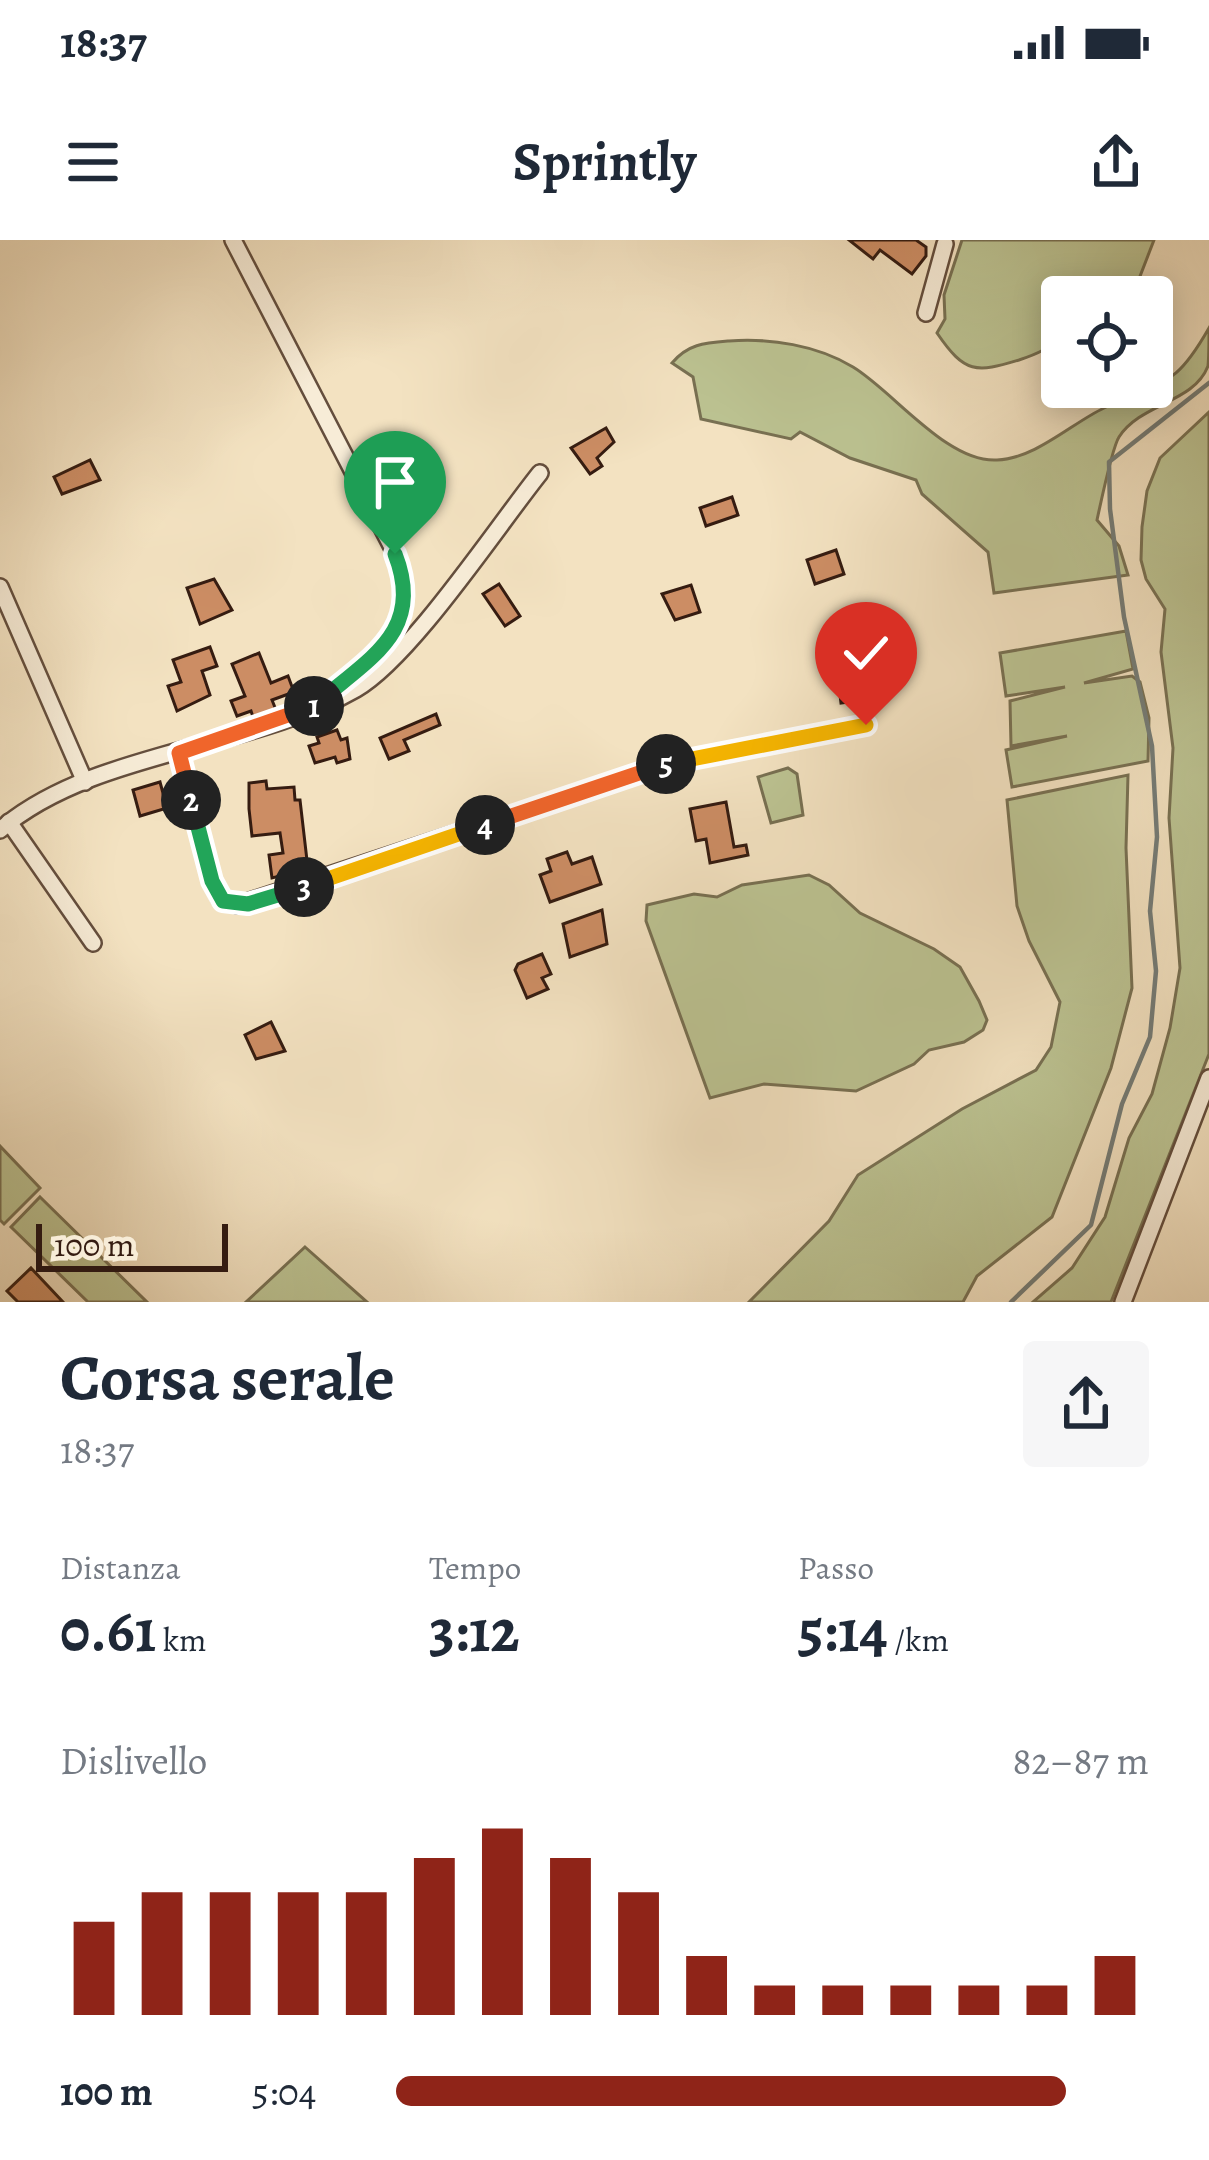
<!DOCTYPE html>
<html lang="it">
<meta charset="utf-8">
<style>
body{margin:0;font-family:Alegreya,serif;background:#f6f6f7;color:#1f2937;height:100vh;display:flex;flex-direction:column;font-size:45px;white-space:nowrap}
*{box-sizing:border-box;margin:0}
p{font-size:39px;color:#747a83}
.icon{flex:none;width:66px;height:66px;fill:none;stroke:currentColor;stroke-width:2;stroke-linecap:round;stroke-linejoin:round}
.map{position:relative;height:1062px;overflow:hidden}
.details{display:flex;flex-direction:column;background:#fff;flex:1}
.details>*{flex:none}
.fabs{position:absolute;left:1041px;top:36px;display:grid;gap:24px}
.fabs a{display:grid;place-items:center;width:132px;height:132px;border-radius:12px;background:#fff;box-shadow:0 6px 30px #0003;font-size:60px}
.scale{position:absolute;left:36px;bottom:30px;width:192px;box-sizing:border-box;padding-left:12px;border:6px solid #351c11;border-top:0;font-size:33px;line-height:42px;white-space:nowrap;color:#351c11;-webkit-text-stroke:9px #f7ecd7;paint-order:stroke}
.pin{position:absolute;display:grid;place-items:center;width:102px;height:102px;color:#fff;margin:-123px -51px;border-radius:50% 50% 50% 0;rotate:-45deg;box-shadow:0 0 12px #0007}
.pin .icon{rotate:45deg}
.km{position:absolute;width:60px;height:60px;margin:-30px;border-radius:50%;background:#222;color:#fff;font-size:33px;line-height:60px;text-align:center}
.round{display:grid;place-items:center;flex:none;width:126px;height:126px;border-radius:12px;background:#f6f6f7}
.headline{display:flex;align-items:center;justify-content:space-between;height:204px;padding:0 60px}
h1{font-size:66px;font-weight:700;line-height:90px}
.stats{display:grid;grid-template-columns:repeat(3,1fr);gap:18px;height:204px;padding:12px 60px}
.stats div{display:grid;align-content:center}
.stats b{font-size:60px;font-weight:700}
.stats small{font-size:33px;font-weight:400}
.stats p{font-size:33px}
.chart{height:336px;padding:24px 60px}
.chart p{display:flex;justify-content:space-between}
.chart svg{width:100%;height:216px;margin-top:12px;stroke:#8f2418;stroke-width:6}
ul{padding:0 60px;list-style:none;font-size:39px}
li{display:grid;grid-template-columns:192px 144px 1fr;align-items:center;height:90px}
li i{height:30px;border-radius:15px;background:#8f2418}
.status{display:flex;justify-content:space-between;align-items:center;height:84px;padding:0 60px;background:#fff;direction:ltr}
.status svg{height:33px;fill:currentColor}
header{display:flex;justify-content:space-between;align-items:center;height:156px;padding:0 60px;background:#fff;font-size:54px;font-weight:700}
.map>svg:first-child{display:block}
.green{fill:#bcc392;stroke:#787052;stroke-width:3}
.lines{fill:none;stroke-linecap:round;stroke-linejoin:round}
.stream{stroke:#747c77;stroke-width:4.5}
.building{fill:#cc8d64;stroke:#351c11;stroke-width:3}
.street-casing{stroke:#644e3d;stroke-width:20}
.street{stroke:#f7ecd7;stroke-width:15}
.split-1-casing{stroke:#fff;stroke-width:24}
.split-2-casing{stroke:#fff;stroke-width:24}
.split-3-casing{stroke:#fff;stroke-width:24}
.split-4-casing{stroke:#fff;stroke-width:24}
.split-5-casing{stroke:#fff;stroke-width:24}
.split-6-casing{stroke:#fff;stroke-width:24}
.split-1{stroke:#22a559;stroke-width:15}
.split-2{stroke:#f0652b;stroke-width:15}
.split-3{stroke:#22a559;stroke-width:15}
.split-4{stroke:#f5b400;stroke-width:15}
.split-5{stroke:#f0652b;stroke-width:15}
.split-6{stroke:#f5b400;stroke-width:15}
</style>
<div class="status"><b>18:37</b><svg viewBox="0 0 49 12"><path d="M0 12V9h3v3zM5 12V6h3v6zM10 12V3h3v9zM15 12V0h3v12zM26 1h20v11H26zM47 4h2v5h-2z"/></svg></div>
<header><svg class="icon" aria-label="menu" viewBox="0 0 24 24"><path d="M4 6h16M4 12h16M4 18h16"/></svg>Sprintly<svg class="icon" aria-label="share" viewBox="0 0 24 24"><path d="M12 15V3M7 8l5-5 5 5M5 13v7h14v-7"/></svg></header>
<div class="map">
<svg width="1209" height="1062" viewBox="0 0 1209 1062">
<rect width="100%" height="100%" fill="#f3e2c1"/>
<filter id="stains"><feTurbulence type="fractalNoise" baseFrequency=".00167" numOctaves="4"/><feColorMatrix values="0 0 0 0 .2 0 0 0 0 .09 0 0 0 0 .02 0 0 0 .5 -.17"/></filter>
<radialGradient id="worn" r=".72"><stop offset=".6" stop-color="#630" stop-opacity="0"/><stop offset="1" stop-color="#630" stop-opacity=".3"/></radialGradient>
<g class="green">
<path d="M962 0H1154L1132 57H1062V95C1049 109 1037 114 1019 120 976 133 965 134 937 93L945 79 944 55Z"/>
<path d="M1209 88C1209 99 1209 116 1208 126 1194 163 1141 163 1119 197 1113 206 1100 266 1097 280L1119 306 1128 335 994 353 988 312 922 254 916 240 850 218 800 192 791 199 701 179 693 137 672 123C688 104 704 103 729 101 770 98 817 105 853 127 893 151 947 223 997 220 1035 219 1072 183 1104 168 1164 138 1173 151 1209 88Z"/>
<polygon points="1209,172 1209,814 1111,1062 1033,1062 1072,1028 1105,977 1129,898 1152,854 1170,788 1180,728 1169,578 1173,508 1161,412 1165,369 1146,339 1141,320 1142,287 1147,251 1160,218"/>
<polygon points="1126,391 1133,429 1084,443 1132,436 1140,442 1149,478 1148,521 1012,547 1006,510 1067,496 1011,506 1010,461 1065,447 1006,456 1000,413"/>
<polygon points="788,528 797,534 803,575 771,583 758,537"/>
<polygon points="1128,535 1126,608 1132,748 1111,828 1052,977 977,1036 963,1062 749,1062 829,981 858,935 962,869 1036,830 1051,807 1060,762 1029,701 1017,666 1007,560"/>
<polygon points="809,635 829,645 860,673 934,709 960,727 979,761 987,780 983,790 964,802 929,810 914,824 856,851 764,844 710,858 646,681 647,665 694,654 717,657 742,645"/>
<polygon points="0,906 40,948 4,984 0,980"/>
<polygon points="40,957 147,1062 88,1062 11,987"/>
<polygon points="305,1007 367,1062 246,1062"/>
</g>
<g class="lines">
<polyline class="stream" points="1011,1062 1091,985 1122,864 1150,797 1156,731 1150,671 1157,597 1152,506 1124,377 1110,269 1109,222 1209,143"/>
</g>
<g class="building">
<polygon points="849,0 916,0 926,7 926,16 912,34 880,10 873,19"/>
<polygon points="606,188 614,202 597,218 602,226 590,234 571,208"/>
<polygon points="90,220 100,240 62,254 54,237"/>
<polygon points="732,257 738,275 706,286 700,268"/>
<polygon points="836,310 844,334 815,344 807,320"/>
<polygon points="214,339 232,370 200,384 187,348"/>
<polygon points="499,344 520,376 505,386 483,354"/>
<polygon points="691,345 700,372 675,380 662,354"/>
<polygon points="210,407 217,426 202,431 210,455 177,471 168,446 181,442 173,420"/>
<polygon points="259,413 271,443 288,436 294,452 272,460 276,470 253,477 251,471 237,476 231,461 245,456 232,424"/>
<polygon points="876,417 880,448 862,450 863,460 841,463 836,422"/>
<polygon points="436,474 440,485 404,500 409,511 389,519 380,498"/>
<polygon points="337,490 341,500 347,498 350,519 337,523 335,517 315,523 309,506 319,503 317,497"/>
<polygon points="266,541 267,549 294,547 295,560 300,560 308,629 272,638 269,615 283,613 280,593 252,596 249,569 249,543"/>
<polygon points="160,542 167,568 140,576 133,550"/>
<polygon points="726,562 734,607 746,605 748,615 710,623 706,599 696,601 690,569"/>
<polygon points="567,612 572,624 592,617 601,644 550,662 540,635 551,631 547,619"/>
<polygon points="602,670 607,704 570,717 563,684"/>
<polygon points="542,714 551,734 542,738 548,749 527,758 515,730 518,724"/>
<polygon points="271,782 285,811 256,819 245,795"/>
<polygon points="31,1028 63,1062 18,1062 7,1051"/>
</g>
<g class="lines">
<defs>
<g id="street">
<path d="M233 0 393 309C426 386 376 411 324 458"/>
<polyline points="926,73 945,4"/>
<polyline points="0,347 85,542"/>
<polyline points="179,513 211,641 220,659 238,665 658,527 866,485"/>
<polyline points="9,582 93,703"/>
<path d="M0 590C91 511 252 509 356 449 411 417 496 288 540 233"/>
<polyline points="1123,1062 1209,838"/>
</g>
</defs>
<use href="#street" class="street-casing"/>
<use href="#street" class="street"/>
</g>
<g class="lines">
<defs>
<path id="split-1" d="M314 466C367 419 426 393 395 314"/>
<polyline id="split-2" points="191,560 179,513 314,466"/>
<polyline id="split-3" points="191,560 212,641 223,661 248,664 304,647"/>
<polyline id="split-4" points="304,647 485,585"/>
<polyline id="split-5" points="485,585 666,524"/>
<polyline id="split-6" points="666,524 866,485"/>
</defs>
<use href="#split-1" class="split-1-casing"/>
<use href="#split-2" class="split-2-casing"/>
<use href="#split-3" class="split-3-casing"/>
<use href="#split-4" class="split-4-casing"/>
<use href="#split-5" class="split-5-casing"/>
<use href="#split-6" class="split-6-casing"/>
<use href="#split-1" class="split-1"/>
<use href="#split-2" class="split-2"/>
<use href="#split-3" class="split-3"/>
<use href="#split-4" class="split-4"/>
<use href="#split-5" class="split-5"/>
<use href="#split-6" class="split-6"/>
</g>
<rect width="100%" height="100%" filter="url(#stains)"/>
<rect width="100%" height="100%" fill="url(#worn)"/>
</svg>
<div class="fabs">
<a><svg class="icon" aria-label="locate" viewBox="0 0 24 24"><circle cx="12" cy="12" r="6"/><path d="M12 2v4M12 18v4M2 12h4M18 12h4"/></svg></a>
</div>
<div class="scale">100 m</div>
<div class="pin" style="left:395px;top:314px;background:#1e9e55"><svg class="icon" aria-label="arrive" viewBox="0 0 24 24"><path d="M6 21V4h12l-3 4 3 4H6"/></svg></div>
<div class="pin" style="left:866px;top:485px;background:#d93025"><svg class="icon" aria-label="check" viewBox="0 0 24 24"><path d="M5 12l5 5 9-10"/></svg></div>
<b class="km" style="left:314px;top:466px">1</b>
<b class="km" style="left:191px;top:560px">2</b>
<b class="km" style="left:304px;top:647px">3</b>
<b class="km" style="left:485px;top:585px">4</b>
<b class="km" style="left:666px;top:524px">5</b>
</div>
<section class="details">
<div class="headline"><div><h1>Corsa serale</h1><p>18:37</p></div><a class="round"><svg class="icon" aria-label="share" viewBox="0 0 24 24"><path d="M12 15V3M7 8l5-5 5 5M5 13v7h14v-7"/></svg></a></div>
<div class="stats">
<div><p>Distanza</p><b>0.61<small> km</small></b></div>
<div><p>Tempo</p><b>3:12</b></div>
<div><p>Passo</p><b>5:14<small> /km</small></b></div>
</div>
<div class="chart"><p><span>Dislivello</span>82–87 m</p>
<svg viewBox="0 0 160 44" preserveAspectRatio="none"><path d="M5 44V25M15 44V19M25 44V19M35 44V19M45 44V19M55 44V12M65 44V6M75 44V12M85 44V19M95 44V32M105 44V38M115 44V38M125 44V38M135 44V38M145 44V38M155 44V32"/></svg>
</div>
<ul>
<li><b>100 m</b>5:04<i style="width:89%"></i></li>
</ul>
</section>
